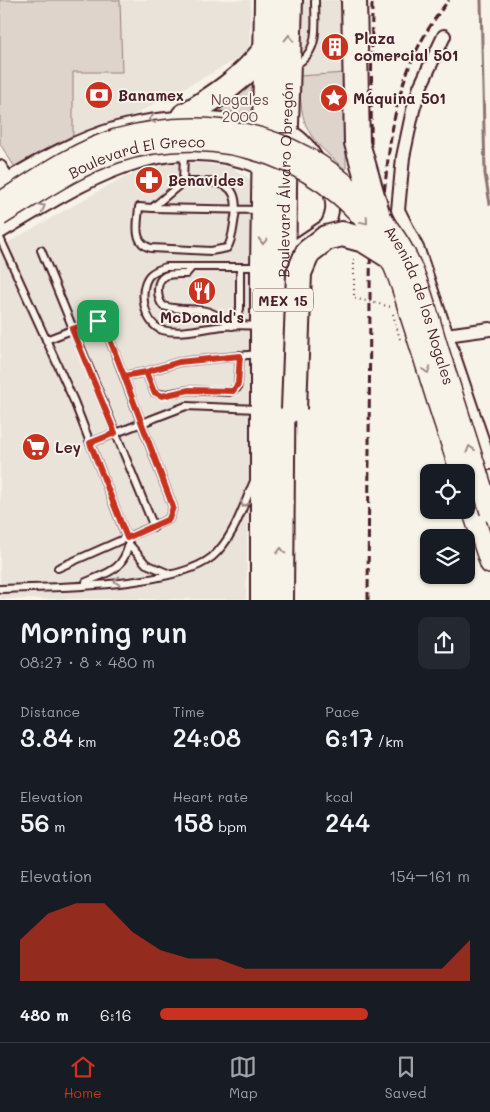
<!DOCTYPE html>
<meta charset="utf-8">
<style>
body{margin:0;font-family:Mali,sans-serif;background:#242831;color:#f1f3f6;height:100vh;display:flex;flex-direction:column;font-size:19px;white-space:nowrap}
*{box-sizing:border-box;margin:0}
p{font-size:16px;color:#9ea1a6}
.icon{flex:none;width:28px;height:28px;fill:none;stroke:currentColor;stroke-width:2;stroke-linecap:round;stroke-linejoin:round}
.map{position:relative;height:600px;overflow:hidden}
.side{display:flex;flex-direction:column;background:#171b24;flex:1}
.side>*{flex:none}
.controls{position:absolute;left:420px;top:464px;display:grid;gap:10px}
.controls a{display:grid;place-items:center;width:55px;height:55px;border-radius:10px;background:#171b24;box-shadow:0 1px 4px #0004;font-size:25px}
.pin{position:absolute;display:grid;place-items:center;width:42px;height:42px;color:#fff;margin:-21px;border-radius:10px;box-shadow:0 2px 8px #0006}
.round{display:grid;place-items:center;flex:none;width:52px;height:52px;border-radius:10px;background:#242831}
.overview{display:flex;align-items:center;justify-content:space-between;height:85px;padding:0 20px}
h1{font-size:28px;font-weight:600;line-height:38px}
.metrics{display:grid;grid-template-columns:repeat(3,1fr);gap:8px;height:85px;padding:5px 20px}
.metrics div{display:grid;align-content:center}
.metrics b{font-size:25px;font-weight:600}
.metrics small{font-size:14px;font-weight:400}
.metrics p{font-size:14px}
.chart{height:140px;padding:10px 20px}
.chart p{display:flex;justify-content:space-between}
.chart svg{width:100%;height:90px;margin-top:5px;fill:#c8321e;opacity:.7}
ul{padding:0 20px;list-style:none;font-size:16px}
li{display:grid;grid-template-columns:80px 60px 1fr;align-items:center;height:38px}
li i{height:12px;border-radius:6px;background:#c8321e}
.tab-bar{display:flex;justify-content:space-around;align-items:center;height:70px;border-top:1px solid #363941;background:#171b24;font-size:14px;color:#9ea1a6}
.tab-bar a{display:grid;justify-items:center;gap:2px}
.tab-bar .current{color:#c8321e}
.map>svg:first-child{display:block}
.built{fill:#eae3da}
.green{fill:#ded4cc;stroke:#947a7c}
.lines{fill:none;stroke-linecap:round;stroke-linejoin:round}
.stream{stroke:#8e7275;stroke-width:3}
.lane-casing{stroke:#4a1f2b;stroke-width:10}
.street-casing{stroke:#4a1f2b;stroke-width:16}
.secondary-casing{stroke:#4a1f2b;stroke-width:22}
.highway-casing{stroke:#4a1f2b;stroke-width:28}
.lane{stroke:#f7f3e8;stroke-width:6}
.street{stroke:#f7f3e8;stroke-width:12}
.secondary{stroke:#f7f3e8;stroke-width:19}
.highway{stroke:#f7f3e8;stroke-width:24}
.rail{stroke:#4a1f2b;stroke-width:3;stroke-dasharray:8 4;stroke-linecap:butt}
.secondary-bridge-casing{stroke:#4a1f2b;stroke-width:22;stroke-linecap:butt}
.highway-bridge-casing{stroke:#4a1f2b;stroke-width:28;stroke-linecap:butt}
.path-bridge{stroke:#4a1f2b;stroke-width:2;stroke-dasharray:1 4;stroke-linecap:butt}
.secondary-bridge{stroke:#f7f3e8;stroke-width:19}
.highway-bridge{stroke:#f7f3e8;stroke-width:24}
.oneway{stroke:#a0898a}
.route-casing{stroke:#fff;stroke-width:10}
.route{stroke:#c8321e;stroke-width:6}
.labels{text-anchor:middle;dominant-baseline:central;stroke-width:4;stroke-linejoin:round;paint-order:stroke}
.shield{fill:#f7f3e8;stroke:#7e5f64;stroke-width:1}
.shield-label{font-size:14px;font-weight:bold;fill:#4a1f2b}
.poi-label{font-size:15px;font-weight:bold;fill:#4a1f2b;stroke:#f7f3e8;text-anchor:start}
.park-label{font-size:15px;fill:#6f4c53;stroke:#f7f3e8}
.street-label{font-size:15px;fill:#4a1f2b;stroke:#f7f3e8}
</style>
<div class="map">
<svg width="490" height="600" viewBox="0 0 490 600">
<rect width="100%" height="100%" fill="#f7f3e8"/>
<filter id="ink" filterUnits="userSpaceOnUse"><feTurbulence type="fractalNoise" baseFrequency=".02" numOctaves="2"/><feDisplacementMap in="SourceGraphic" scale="10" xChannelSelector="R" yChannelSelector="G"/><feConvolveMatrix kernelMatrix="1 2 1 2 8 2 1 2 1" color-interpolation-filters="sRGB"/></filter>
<g filter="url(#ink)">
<g class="built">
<polygon points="120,0 251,0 249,53 128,118 73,135 73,72 122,71"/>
<polygon points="297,0 356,0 346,73 293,77"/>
<polygon points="177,160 231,167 255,183 246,599 0,599 0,247 120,179"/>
</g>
<g class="green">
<polygon points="0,0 120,0 122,72 73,72 73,135 16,169 0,144"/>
<path d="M346 73V170C306 136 301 129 299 76Z"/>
<polygon points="255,77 258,128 192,117"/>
</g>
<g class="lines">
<polyline class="stream" points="481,0 485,174 490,204"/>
<defs>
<g id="lane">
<path d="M292 67C321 53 315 27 315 0"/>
<polyline points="183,182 184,154"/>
<path d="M152 208 139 207C138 223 132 243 151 248L211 251 227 248C233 240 233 227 235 217 241 176 213 183 183 182L152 208 260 210"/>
<polyline points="0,238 74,401 129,544 146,564 170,574"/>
<polyline points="41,250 154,527"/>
<path d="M192 267 186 274C180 274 171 273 165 276 155 281 157 298 163 306 194 314 202 301 232 326L240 309V267"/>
<path d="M259 326C247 325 235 325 224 326 204 328 181 335 162 330 144 324 138 290 149 276 153 271 160 269 166 267H259"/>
<polyline points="46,340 95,321 104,324 173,507 169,519 58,568"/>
<polyline points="146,372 154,392 162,395 189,390 229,392 237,388 238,384 240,355"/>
<polyline points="124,376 146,372 179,362 258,354"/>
<polyline points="90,443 186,406 258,409"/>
<path d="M86 582C109 572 122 571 129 544"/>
<path d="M0 589C51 587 174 588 212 557 234 538 243 506 254 481"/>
</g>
<g id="street">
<polyline points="444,36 420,87 413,110 403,157 398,210 418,250 490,463"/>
<polyline points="0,167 8,179"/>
<path d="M0 184C83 133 148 106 247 122 285 128 301 128 320 165"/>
<path d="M0 232C85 182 167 124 269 171"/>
<path d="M284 254 326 226C335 213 333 200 328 186"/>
<polyline points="446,335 490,329"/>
</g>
<polyline id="secondary" points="466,492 490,564"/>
<g id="highway">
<path d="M184 116C216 97 243 79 266 49"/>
<polyline points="263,600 263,267 267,0"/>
<path id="s1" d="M281 600 284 186 290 0"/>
</g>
</defs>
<use href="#lane" class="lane-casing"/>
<use href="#street" class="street-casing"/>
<use href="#secondary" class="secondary-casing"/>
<use href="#highway" class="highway-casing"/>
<use href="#lane" class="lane"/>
<use href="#street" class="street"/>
<use href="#secondary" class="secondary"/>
<use href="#highway" class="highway"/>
<g class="rail">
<path d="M378 263C378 240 382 217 384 195 392 118 399 62 449 0"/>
<polyline points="368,600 372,0"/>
</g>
<defs>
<g id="secondary-bridge">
<path id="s2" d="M0 202C37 179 74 152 116 139 205 114 291 131 358 195 377 212 393 231 405 253 421 283 429 318 439 350 456 404 473 458 490 512"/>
<path id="s3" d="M0 216C37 194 74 167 116 153 218 119 338 160 389 257 401 279 406 305 414 328 429 377 444 424 460 472"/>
</g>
<g id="highway-bridge">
<polyline points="354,0 357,143 377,213"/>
<polyline points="294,409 299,273 308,252 326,238 342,234 364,240 388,255"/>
</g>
</defs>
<use href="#secondary-bridge" class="secondary-bridge-casing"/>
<use href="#highway-bridge" class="highway-bridge-casing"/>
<g class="path-bridge">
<polyline points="354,259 354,298 391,307"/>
<polyline points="393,314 401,343"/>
</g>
<use href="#secondary-bridge" class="secondary-bridge"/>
<use href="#highway-bridge" class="highway-bridge"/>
</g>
<defs><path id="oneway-chevron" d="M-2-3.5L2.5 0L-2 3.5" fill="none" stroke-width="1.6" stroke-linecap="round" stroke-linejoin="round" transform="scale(1.25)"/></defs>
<g class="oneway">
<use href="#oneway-chevron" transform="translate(289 38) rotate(-89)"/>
<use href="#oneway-chevron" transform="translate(152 119) rotate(172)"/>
<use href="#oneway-chevron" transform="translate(42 207) rotate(-29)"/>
<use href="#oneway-chevron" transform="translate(365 221) rotate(50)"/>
<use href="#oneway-chevron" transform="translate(263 241) rotate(91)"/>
<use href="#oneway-chevron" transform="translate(427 370) rotate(72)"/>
<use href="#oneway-chevron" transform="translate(470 449) rotate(-107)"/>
<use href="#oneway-chevron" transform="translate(244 504) rotate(112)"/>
<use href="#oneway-chevron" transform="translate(281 551) rotate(-90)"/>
<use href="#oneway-chevron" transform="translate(117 581) rotate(175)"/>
</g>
</g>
<g class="lines" filter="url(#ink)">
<defs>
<polyline id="route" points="98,321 72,329 115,433 90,443 127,538 169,519 173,507 124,376 146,372 179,362 240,356 238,384 233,391 189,390 162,396 154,392 146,372 124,376 104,324 98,321"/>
</defs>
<use href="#route" class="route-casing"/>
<use href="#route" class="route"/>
</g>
<defs>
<symbol id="building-disc" viewBox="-11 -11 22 22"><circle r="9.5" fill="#c8321e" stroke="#f7f3e8"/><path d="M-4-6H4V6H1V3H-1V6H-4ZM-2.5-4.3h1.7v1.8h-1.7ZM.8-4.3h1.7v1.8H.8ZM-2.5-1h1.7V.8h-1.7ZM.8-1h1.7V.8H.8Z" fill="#fff"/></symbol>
<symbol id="bank-disc" viewBox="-11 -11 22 22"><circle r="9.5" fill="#c8321e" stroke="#f7f3e8"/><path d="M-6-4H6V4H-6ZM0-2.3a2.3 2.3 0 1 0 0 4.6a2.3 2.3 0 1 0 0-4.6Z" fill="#fff"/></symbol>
<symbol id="sight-disc" viewBox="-11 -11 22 22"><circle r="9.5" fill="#c8321e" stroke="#f7f3e8"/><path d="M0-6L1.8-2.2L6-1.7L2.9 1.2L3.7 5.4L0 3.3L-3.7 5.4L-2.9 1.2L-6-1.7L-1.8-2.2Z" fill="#fff"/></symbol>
<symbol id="pharmacy-disc" viewBox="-11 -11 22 22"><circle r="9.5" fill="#c8321e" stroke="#f7f3e8"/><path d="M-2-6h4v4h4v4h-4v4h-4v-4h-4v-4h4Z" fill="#fff"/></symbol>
<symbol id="restaurant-disc" viewBox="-11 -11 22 22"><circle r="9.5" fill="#c8321e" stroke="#f7f3e8"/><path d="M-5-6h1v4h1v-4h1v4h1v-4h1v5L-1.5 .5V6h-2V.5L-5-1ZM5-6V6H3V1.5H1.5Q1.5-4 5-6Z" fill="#fff"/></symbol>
<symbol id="supermarket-disc" viewBox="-11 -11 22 22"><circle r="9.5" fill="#c8321e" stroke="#f7f3e8"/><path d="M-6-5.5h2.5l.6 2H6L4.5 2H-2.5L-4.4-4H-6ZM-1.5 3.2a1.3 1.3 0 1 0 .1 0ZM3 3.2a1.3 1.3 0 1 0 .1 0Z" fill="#fff"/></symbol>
</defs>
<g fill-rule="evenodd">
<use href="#building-disc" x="319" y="31" width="32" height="32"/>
<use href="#bank-disc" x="83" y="79" width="32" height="32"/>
<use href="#sight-disc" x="318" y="82" width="32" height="32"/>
<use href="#pharmacy-disc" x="133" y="164" width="32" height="32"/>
<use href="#restaurant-disc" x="186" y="275" width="32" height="32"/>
<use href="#supermarket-disc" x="20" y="431" width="32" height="32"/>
</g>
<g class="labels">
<rect class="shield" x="253" y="288.5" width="60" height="23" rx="4"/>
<g class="shield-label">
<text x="283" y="300">MEX 15</text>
</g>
<g class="poi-label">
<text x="354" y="38">Plaza<tspan x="354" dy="17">comercial 501</tspan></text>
<text x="118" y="95">Banamex</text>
<text x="353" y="98">Máquina 501</text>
<text x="168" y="180">Benavides</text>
<text x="202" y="317" text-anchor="middle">McDonald's</text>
<text x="55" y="447">Ley</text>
</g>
<g class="park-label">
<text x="240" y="99">Nogales<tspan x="240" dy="17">2000</tspan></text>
</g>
<g class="street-label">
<text stroke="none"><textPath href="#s3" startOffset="152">Boulevard El Greco</textPath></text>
<text stroke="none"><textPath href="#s1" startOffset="420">Boulevard Álvaro Obregón</textPath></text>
<text stroke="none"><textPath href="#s2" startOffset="522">Avenida de los Nogales</textPath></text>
</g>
</g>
</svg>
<div class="controls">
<a><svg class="icon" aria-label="locate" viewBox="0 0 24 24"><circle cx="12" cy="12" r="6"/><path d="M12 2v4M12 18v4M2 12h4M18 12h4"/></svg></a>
<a><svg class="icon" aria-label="layers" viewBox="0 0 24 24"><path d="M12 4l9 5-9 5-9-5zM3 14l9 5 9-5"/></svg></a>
</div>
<div class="pin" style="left:98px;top:321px;background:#1e9e55"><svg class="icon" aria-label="arrive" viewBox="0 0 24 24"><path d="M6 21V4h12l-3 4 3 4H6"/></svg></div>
</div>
<section class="side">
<div class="overview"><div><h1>Morning run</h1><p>08:27 · 8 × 480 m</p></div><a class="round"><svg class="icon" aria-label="share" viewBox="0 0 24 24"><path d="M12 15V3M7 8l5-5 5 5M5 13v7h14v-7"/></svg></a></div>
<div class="metrics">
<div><p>Distance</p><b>3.84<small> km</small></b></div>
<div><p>Time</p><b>24:08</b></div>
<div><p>Pace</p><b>6:17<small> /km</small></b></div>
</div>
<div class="metrics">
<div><p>Elevation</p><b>56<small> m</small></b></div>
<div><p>Heart rate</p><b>158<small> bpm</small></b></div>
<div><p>kcal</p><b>244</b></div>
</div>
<div class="chart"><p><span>Elevation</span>154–161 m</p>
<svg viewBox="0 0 160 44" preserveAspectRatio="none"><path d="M0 44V24L10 11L20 6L30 6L40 20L50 29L60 33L70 33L80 38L90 38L100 38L110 38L120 38L130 38L140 38L150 38L160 24V44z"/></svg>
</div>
<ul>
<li><b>480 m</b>6:16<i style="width:67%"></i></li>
</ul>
</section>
<nav class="tab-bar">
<a class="current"><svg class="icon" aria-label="home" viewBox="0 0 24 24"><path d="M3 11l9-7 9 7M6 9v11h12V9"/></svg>Home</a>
<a><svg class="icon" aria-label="map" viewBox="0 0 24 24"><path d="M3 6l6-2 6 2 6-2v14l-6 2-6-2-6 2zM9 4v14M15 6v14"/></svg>Map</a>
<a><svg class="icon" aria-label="saved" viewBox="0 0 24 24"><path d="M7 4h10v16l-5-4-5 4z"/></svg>Saved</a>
</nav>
